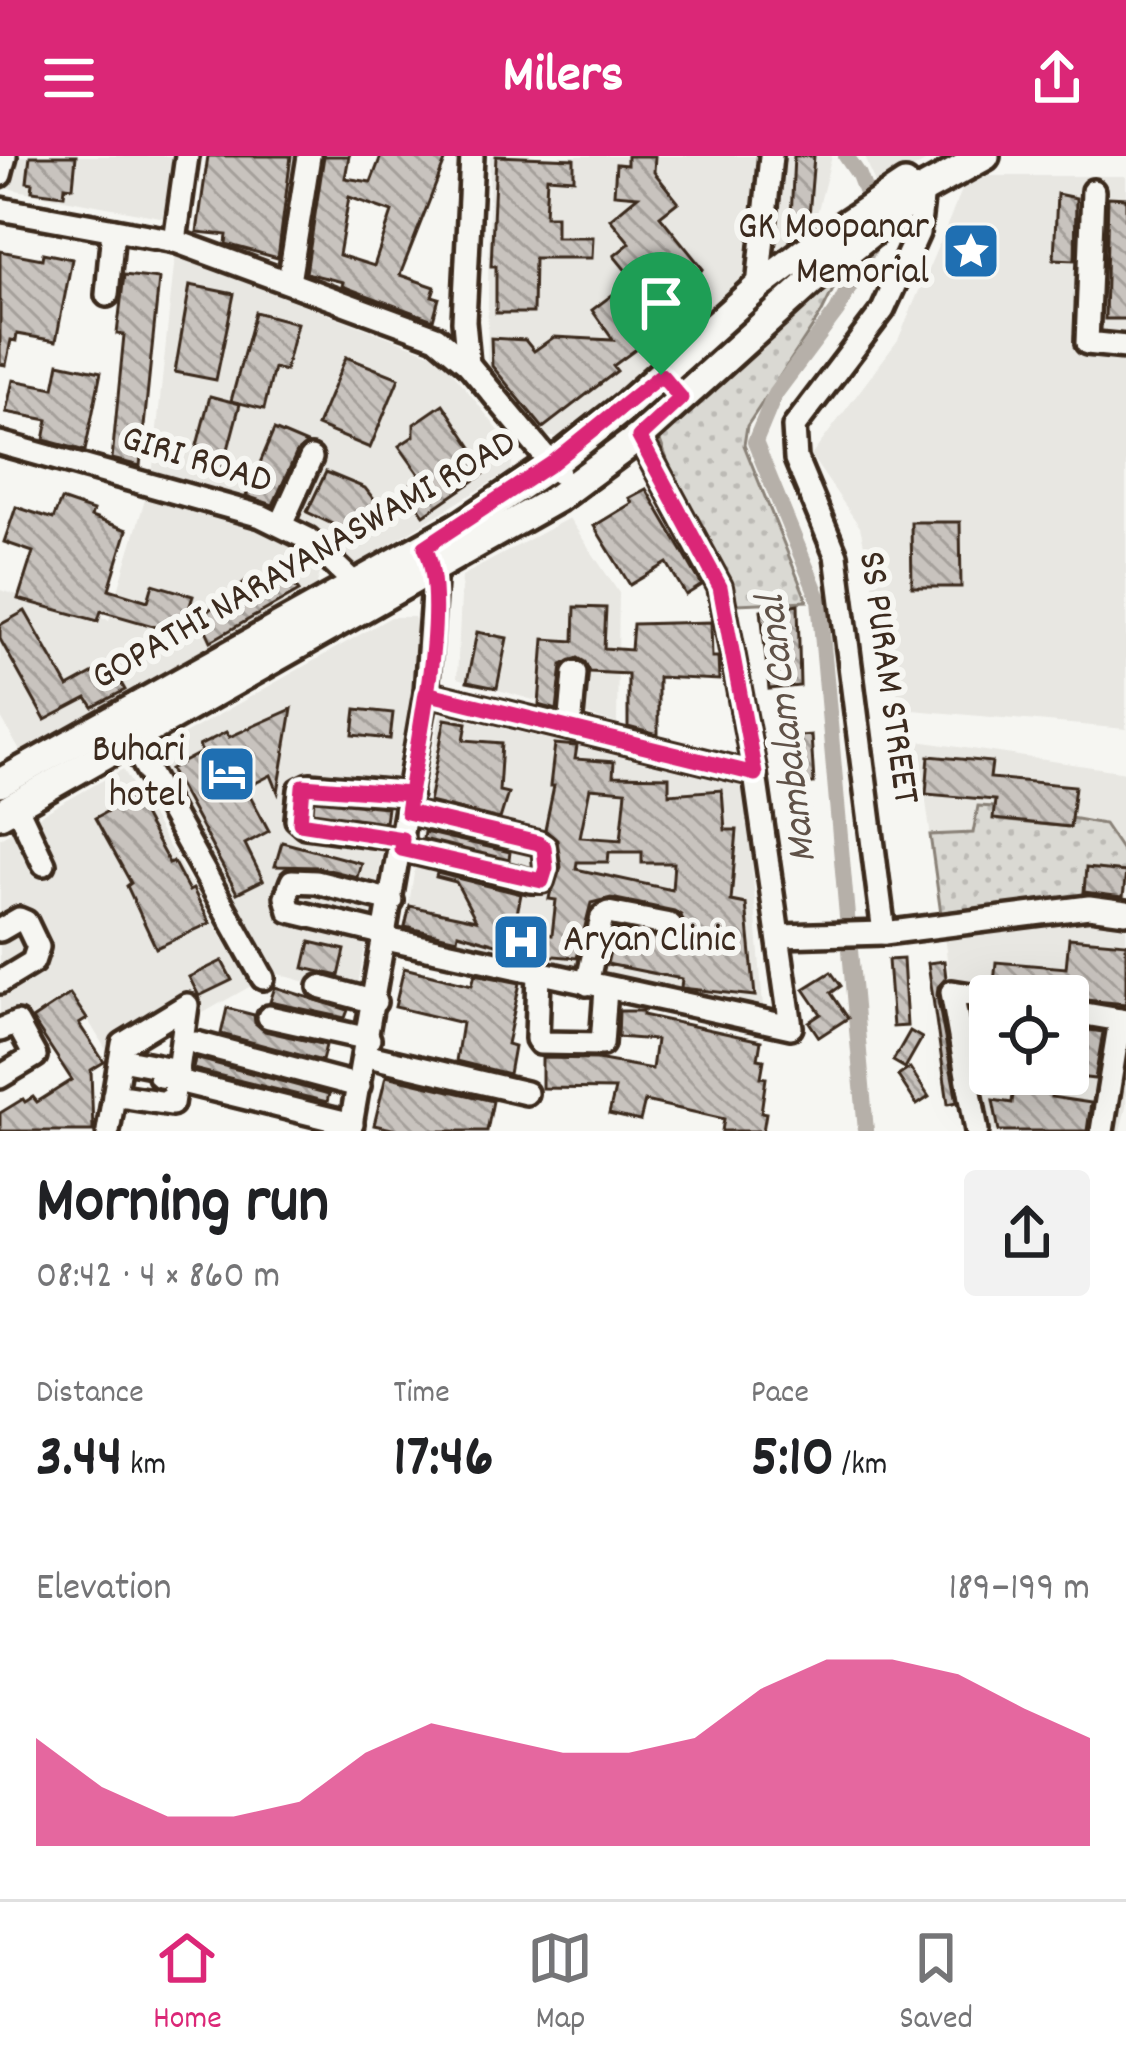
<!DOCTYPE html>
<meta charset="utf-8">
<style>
body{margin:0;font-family:Dekko,sans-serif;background:#f2f2f2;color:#202124;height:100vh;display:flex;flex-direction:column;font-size:45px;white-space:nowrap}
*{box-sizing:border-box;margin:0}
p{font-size:39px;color:#757577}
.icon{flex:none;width:66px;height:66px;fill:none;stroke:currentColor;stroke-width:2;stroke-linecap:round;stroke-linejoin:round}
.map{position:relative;height:975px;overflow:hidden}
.panel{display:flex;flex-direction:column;background:#fff;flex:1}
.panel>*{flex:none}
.tools{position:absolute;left:969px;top:819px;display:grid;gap:24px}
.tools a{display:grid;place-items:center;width:120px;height:120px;border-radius:12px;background:#fff;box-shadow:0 12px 48px #0002;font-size:60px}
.pin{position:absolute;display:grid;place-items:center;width:102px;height:102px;color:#fff;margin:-123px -51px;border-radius:50% 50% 50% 0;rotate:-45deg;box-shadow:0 0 12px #0007}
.pin .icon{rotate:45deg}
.round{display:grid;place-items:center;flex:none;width:126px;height:126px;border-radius:12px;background:#f2f2f2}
.overview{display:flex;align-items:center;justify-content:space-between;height:204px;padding:0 36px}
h1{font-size:66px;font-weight:700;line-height:90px}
.figures{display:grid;grid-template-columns:repeat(3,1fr);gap:18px;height:204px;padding:12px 36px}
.figures div{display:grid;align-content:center}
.figures b{font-size:60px;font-weight:700}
.figures small{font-size:33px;font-weight:400}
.figures p{font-size:33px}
.chart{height:336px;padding:24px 36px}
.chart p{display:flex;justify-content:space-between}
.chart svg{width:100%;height:216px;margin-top:12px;fill:#db2777;opacity:.7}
header{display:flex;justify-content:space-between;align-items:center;height:156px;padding:0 36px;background:#db2777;color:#fff;font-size:54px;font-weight:700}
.dock{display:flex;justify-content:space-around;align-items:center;height:168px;border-top:3px solid #e0e0e0;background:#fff;font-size:33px;color:#757577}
.dock a{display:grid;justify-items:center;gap:6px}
.dock .on{color:#db2777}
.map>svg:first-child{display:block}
.built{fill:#e8e7e2;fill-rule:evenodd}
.park{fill:url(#park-dots);stroke:#8a8278;stroke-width:3}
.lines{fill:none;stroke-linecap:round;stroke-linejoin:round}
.canal{stroke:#b6b0a9;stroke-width:16}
.building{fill:url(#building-back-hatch);stroke:#3b2a1e;stroke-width:3;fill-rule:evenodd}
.minor-casing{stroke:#3b2a1e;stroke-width:30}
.major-casing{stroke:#3b2a1e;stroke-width:36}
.minor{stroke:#f6f6f2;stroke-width:21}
.major{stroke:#f6f6f2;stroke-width:27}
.route-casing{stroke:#fff;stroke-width:24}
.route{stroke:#db2777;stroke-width:15}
.labels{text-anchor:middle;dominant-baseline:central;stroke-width:12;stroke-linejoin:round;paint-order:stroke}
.poi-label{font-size:39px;fill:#3b2a1e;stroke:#f6f6f2;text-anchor:end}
.street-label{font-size:39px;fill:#3b2a1e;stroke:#f6f6f2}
.water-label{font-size:42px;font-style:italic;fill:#605248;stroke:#f6f6f2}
</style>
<header><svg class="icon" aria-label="menu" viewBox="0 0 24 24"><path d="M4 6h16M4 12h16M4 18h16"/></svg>Milers<svg class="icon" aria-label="share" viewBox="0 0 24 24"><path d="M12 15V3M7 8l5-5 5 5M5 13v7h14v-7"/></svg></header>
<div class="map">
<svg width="1126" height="975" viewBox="0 0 1126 975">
<defs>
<pattern id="park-dots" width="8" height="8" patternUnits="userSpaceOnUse" patternTransform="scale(3)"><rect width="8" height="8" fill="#dad9d3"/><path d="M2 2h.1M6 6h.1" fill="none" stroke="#bcbab5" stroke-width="1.8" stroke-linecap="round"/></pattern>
<pattern id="building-back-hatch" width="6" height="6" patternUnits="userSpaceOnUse" patternTransform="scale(3)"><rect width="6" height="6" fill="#c8c3be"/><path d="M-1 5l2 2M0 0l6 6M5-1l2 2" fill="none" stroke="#a49f9a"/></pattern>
</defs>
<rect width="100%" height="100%" fill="#f6f6f2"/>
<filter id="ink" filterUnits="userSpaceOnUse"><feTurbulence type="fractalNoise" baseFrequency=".00833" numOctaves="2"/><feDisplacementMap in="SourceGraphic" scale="24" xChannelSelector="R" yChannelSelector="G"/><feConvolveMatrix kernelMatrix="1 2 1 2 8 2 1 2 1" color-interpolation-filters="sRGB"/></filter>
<g filter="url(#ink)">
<g class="built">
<polygon points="0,0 187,0 176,64 0,31"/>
<polygon points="490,0 832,0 809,89 741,131 559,281 542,281 487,209"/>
<polygon points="865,0 935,0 877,34"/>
<polygon points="968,20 1126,20 1126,573 901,553 860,371 811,300 898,184"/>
<polygon points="175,100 441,201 514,294 511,314 352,411 290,360 152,320"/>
<polygon points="146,340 282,378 321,415 315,433 20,595 0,560 0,434 109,464"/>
<polygon points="569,362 619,437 617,568 457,522 462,420"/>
<polygon points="391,461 414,461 422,481 356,840 271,816 153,596"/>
<polygon points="440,557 746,631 764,863 402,791"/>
<path d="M918 585 1126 616V951L1120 975H970ZM990 840H1068V918H990Z"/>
<polygon points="123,613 251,830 114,907 71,836 0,880 0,682"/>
</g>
<g class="park">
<polygon points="848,103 821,158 747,270 744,289 807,445 737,448 674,322 656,274"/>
<polygon points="978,650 994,651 998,664 1070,671 1071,662 1104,668 1125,699 1126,716 1087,713 1083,748 942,765 930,679 973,677"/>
</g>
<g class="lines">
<g class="canal">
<polyline points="846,0 859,19 874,58"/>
<polyline points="866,975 819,443 755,286 775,238 837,155 875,81"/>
</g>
</g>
<g class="building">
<polygon points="30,0 76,0 73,31 65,30 64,39 32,35 33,27 27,26"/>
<polygon points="208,0 291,0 278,102 226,88 227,79 197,76"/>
<path d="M324 0H349L345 22 371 26 381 0H447L400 119 435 131 432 140 439 142 433 164 342 130 343 126 306 117ZM349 41 392 56 374 110 339 99Z"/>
<polygon points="496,0 574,3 574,23 547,21 545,60 556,60 556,81 593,81 592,102 534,102 533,157 496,157 496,110 491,110"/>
<polygon points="627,0 655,0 654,16 678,46 660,60 703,113 684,128 690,135 679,143 673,136 655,150 614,100 630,87 610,63 638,40 614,38 616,8 627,9"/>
<polygon points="794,0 814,0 808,72 790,84"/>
<polygon points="1057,38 1076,42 1075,104 1054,103"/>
<polygon points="1108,41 1126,42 1126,163 1105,163"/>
<polygon points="0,95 42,103 43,97 72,103 56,185 17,178 16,185 11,184 6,209 0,208"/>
<polygon points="124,119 159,123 140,310 112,303 124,179 117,178"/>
<polygon points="190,129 234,138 216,224 175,216"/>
<polygon points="612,139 646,186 613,210 617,215 543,272 492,210 491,182 525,184 534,195 554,181 613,184 592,154"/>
<polygon points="255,156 297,167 285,215 274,212 264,253 231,245"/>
<polygon points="346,201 399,222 370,292 317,270"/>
<polygon points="59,207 101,216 85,295 44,284 48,264 6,256 13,224 54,232"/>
<polygon points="210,240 240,248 221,320 191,312"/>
<polygon points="443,248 488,315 424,359 405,332 421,321 399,290 414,280 414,268"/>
<polygon points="274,274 307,288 297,296 273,349 246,340"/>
<polygon points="326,316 365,332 389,363 351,389 332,368 307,356"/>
<polygon points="646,333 702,429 686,439 667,407 630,429 594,370 632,347 629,342"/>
<polygon points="61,344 93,355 91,361 127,374 109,433 148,445 153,428 193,440 181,478 101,455 98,465 18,443 33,396 4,386 16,351 53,363"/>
<polygon points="911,366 960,366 961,431 912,431"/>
<polygon points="281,410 299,435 211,485 200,461 247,424 269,434"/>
<polygon points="798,448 800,530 769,533 761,454"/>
<polygon points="575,451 606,452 604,492 631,494 633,468 711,466 712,501 718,501 719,524 658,521 658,579 628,571 628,518 590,516 585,506 578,502 562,509 557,554 539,549 544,483 574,485"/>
<polygon points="25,455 68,531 110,508 125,534 93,551 87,542 45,564 0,483 0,469"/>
<polygon points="477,476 507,482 497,532 467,526"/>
<polygon points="292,553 278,636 271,619 246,632 269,675 245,688 263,724 237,737 170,613 202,596 199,590 226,576 229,581"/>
<polygon points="356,553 393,557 390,583 353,579"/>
<polygon points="445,563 467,567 464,584 502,587 499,635 508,637 500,663 429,646"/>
<polygon points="811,579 814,627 790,629 786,581"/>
<path d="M555 588 577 590 575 603 614 606 613 620 669 621V638L722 634 725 674H737L731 745 746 748 755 840 681 832 682 823 607 808 615 774 668 784 680 780 685 771 681 759 674 755 611 742 591 747 577 802 542 799 543 778 552 779 556 744 549 743 550 738 561 711 557 684 545 674 554 630H550ZM590 632 626 635 621 684 580 681ZM609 696H642V707H674L672 734 576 713 577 706H608Z"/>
<polygon points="929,600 992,606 990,622 1075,630 1070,671 993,663 995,644 926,638"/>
<polygon points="133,641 169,707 173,705 189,735 193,733 210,767 156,792 127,730 131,727 95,662"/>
<polygon points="314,644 387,651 385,666 313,656"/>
<polygon points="424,676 510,696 509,704 423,683"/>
<polygon points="282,686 361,707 357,721 317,711 275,710"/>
<polygon points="1086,712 1126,716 1123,741 1084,736"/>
<polygon points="437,717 521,738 510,792 458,777 457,783 405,771 410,750 476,764 456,726 436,721"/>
<polygon points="1069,782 1126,787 1126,848 1004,836 994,828 996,806 1066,812"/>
<polygon points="310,786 345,794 339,820 304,812"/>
<polygon points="903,803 907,870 893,871 888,804"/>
<polygon points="222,805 232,824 199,840 189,821"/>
<polygon points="944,805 946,822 938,831 937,839 957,946 948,948 928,807"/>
<polygon points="404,812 472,829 475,818 520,827 507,888 514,890 509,918 456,905 462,867 395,851"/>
<polygon points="831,816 841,830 831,837 848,862 819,881 809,866 821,858 804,833"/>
<polygon points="275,831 348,854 345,862 270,846"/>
<polygon points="70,838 87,863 79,868 104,906 91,914 93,975 0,975 0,957 23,943 25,946 33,941 37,946 72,924 32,863"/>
<polygon points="227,852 254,859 255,867 265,875 326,889 322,905 221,878"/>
<polygon points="619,855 643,855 643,859 761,885 758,903 764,904 761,921 766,922 761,956 766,957 763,975 722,975 724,963 645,945 640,965 609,958 615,933 542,932 542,902 597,903 652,913 656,884 618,881"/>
<polygon points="1068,871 1103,876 1095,923 1068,920"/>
<polygon points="910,875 922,882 905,912 893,905"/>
<polygon points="195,902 329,938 327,946 193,913"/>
<polygon points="910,912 929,941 917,949 898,920"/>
<polygon points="1015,918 1055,918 1051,941 1091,947 1087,975 999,975 993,944 1012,947"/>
<polygon points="386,920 493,945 487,975 401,975 374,969"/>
</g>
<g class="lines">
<defs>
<g id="minor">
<polyline points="0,19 5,0"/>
<polyline points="1093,35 1087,187 1126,191"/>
<polyline points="0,53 175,85 436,181 468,208 559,317"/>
<polyline points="175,85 187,0"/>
<polyline points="289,126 309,0"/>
<polyline points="758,131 771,0"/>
<polyline points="107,139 113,74"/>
<polyline points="468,208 464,165 472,0"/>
<polyline points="0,287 261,360 308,383 354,427"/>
<polyline points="281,369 311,302"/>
<polyline points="426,537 755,618"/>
<polyline points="570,572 575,517"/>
<polyline points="130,583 263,822"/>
<polyline points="16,649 44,708"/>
<polyline points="402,683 305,670 297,663 300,634 310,629 410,638"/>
<polyline points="401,693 530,725 542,725 546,712 544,691 538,687 407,656"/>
<polyline points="0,774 19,763 26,766 38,791 33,806 0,826"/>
<polyline points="884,777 836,399 796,303 794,271 883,154 918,77 923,34"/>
<polyline points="386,778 290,755 286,741 292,725 316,726 392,745"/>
<polyline points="780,780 884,777 1089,751 1126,756"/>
<polyline points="386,783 791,871 755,618 720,431 639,281"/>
<polyline points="539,817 537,883 540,887 602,888 606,833"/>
<polyline points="587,828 602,761 608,757 670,769"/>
<polyline points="320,831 375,846"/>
<polyline points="1068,855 1126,865"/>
<polyline points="269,861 369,883"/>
<polyline points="0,874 17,867 35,900 0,921"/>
<polyline points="196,887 359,930"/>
<polyline points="364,899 526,937"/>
<polyline points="186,927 352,968"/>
<polyline points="114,939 172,948 176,922 160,920"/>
<polyline points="108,975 123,888 187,849 178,914 121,903"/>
<polyline points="350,975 426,537 435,412 431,402"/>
<polyline points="977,975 952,836 990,842"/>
<polyline points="1102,975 1120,864"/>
</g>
<g id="major">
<polyline points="0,627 464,368 551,309 628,248 758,131 803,97 905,29"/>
<polyline points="0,658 557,342 639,281 818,119 923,34 985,0"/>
</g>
</defs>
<use href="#minor" class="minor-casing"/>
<use href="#major" class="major-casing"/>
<use href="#minor" class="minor"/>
<use href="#major" class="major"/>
</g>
</g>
<g class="lines" filter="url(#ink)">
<defs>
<path id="route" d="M661 219 551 308 425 391C450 444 420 578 410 638L303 630 300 667 402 683 401 693 542 725 546 712 544 691 538 687 407 656 426 537 755 618 720 431 639 281 681 242 661 219"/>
</defs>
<use href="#route" class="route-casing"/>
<use href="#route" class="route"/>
</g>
<defs>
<symbol id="sight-square" viewBox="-11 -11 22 22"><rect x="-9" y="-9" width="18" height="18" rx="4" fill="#1f6fb2" stroke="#f6f6f2"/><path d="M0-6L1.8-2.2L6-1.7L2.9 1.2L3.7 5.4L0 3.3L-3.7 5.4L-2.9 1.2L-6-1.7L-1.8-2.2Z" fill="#fff"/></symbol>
<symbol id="hotel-square" viewBox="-11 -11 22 22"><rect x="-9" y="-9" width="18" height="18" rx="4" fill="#1f6fb2" stroke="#f6f6f2"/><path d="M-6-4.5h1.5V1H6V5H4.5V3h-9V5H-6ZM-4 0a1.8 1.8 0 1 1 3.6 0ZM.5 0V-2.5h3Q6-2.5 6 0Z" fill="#fff"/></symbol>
<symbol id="hospital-square" viewBox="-11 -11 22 22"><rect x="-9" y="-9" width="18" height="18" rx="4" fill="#1f6fb2" stroke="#f6f6f2"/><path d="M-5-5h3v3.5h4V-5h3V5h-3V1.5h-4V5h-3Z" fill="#fff"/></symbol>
</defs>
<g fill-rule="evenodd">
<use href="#sight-square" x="938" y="62" width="66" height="66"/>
<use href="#hotel-square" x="194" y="585" width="66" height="66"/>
<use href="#hospital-square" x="488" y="753" width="66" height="66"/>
</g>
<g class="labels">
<g class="poi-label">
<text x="929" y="73">GK Moopanar<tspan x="929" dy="45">Memorial</tspan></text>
<text x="185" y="596">Buhari<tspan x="185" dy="45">hotel</tspan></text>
<text x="563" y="786" text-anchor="start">Aryan Clinic</text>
</g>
<g class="street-label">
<text transform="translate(196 306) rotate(17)">GIRI ROAD</text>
<text transform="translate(305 406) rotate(-30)">GOPATHI NARAYANASWAMI ROAD</text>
<text transform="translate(886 522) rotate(82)">SS PURAM STREET</text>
</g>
<g class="water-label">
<text transform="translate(790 573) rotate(-97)">Mambalam Canal</text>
</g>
</g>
</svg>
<div class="tools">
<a><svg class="icon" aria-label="locate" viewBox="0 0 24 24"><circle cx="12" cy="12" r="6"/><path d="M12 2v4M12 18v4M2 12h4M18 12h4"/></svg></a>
</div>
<div class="pin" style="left:661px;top:219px;background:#1e9e55"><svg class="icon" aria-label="arrive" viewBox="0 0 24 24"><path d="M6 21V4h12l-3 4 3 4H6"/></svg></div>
</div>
<section class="panel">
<div class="overview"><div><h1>Morning run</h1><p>08:42 · 4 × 860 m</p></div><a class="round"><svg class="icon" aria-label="share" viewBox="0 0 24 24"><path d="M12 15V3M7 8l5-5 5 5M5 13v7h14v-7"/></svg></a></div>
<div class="figures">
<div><p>Distance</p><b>3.44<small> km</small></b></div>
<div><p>Time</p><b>17:46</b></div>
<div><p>Pace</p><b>5:10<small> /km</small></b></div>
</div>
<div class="chart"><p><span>Elevation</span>189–199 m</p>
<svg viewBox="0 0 160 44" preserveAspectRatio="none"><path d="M0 44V22L10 32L20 38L30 38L40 35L50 25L60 19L70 22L80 25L90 25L100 22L110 12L120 6L130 6L140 9L150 16L160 22V44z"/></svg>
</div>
</section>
<nav class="dock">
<a class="on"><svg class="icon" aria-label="home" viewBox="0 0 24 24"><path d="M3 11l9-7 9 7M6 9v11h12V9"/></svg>Home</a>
<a><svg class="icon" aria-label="map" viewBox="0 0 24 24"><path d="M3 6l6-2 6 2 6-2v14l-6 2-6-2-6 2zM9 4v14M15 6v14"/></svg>Map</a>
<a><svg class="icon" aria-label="saved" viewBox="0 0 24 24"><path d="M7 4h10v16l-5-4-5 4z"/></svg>Saved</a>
</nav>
